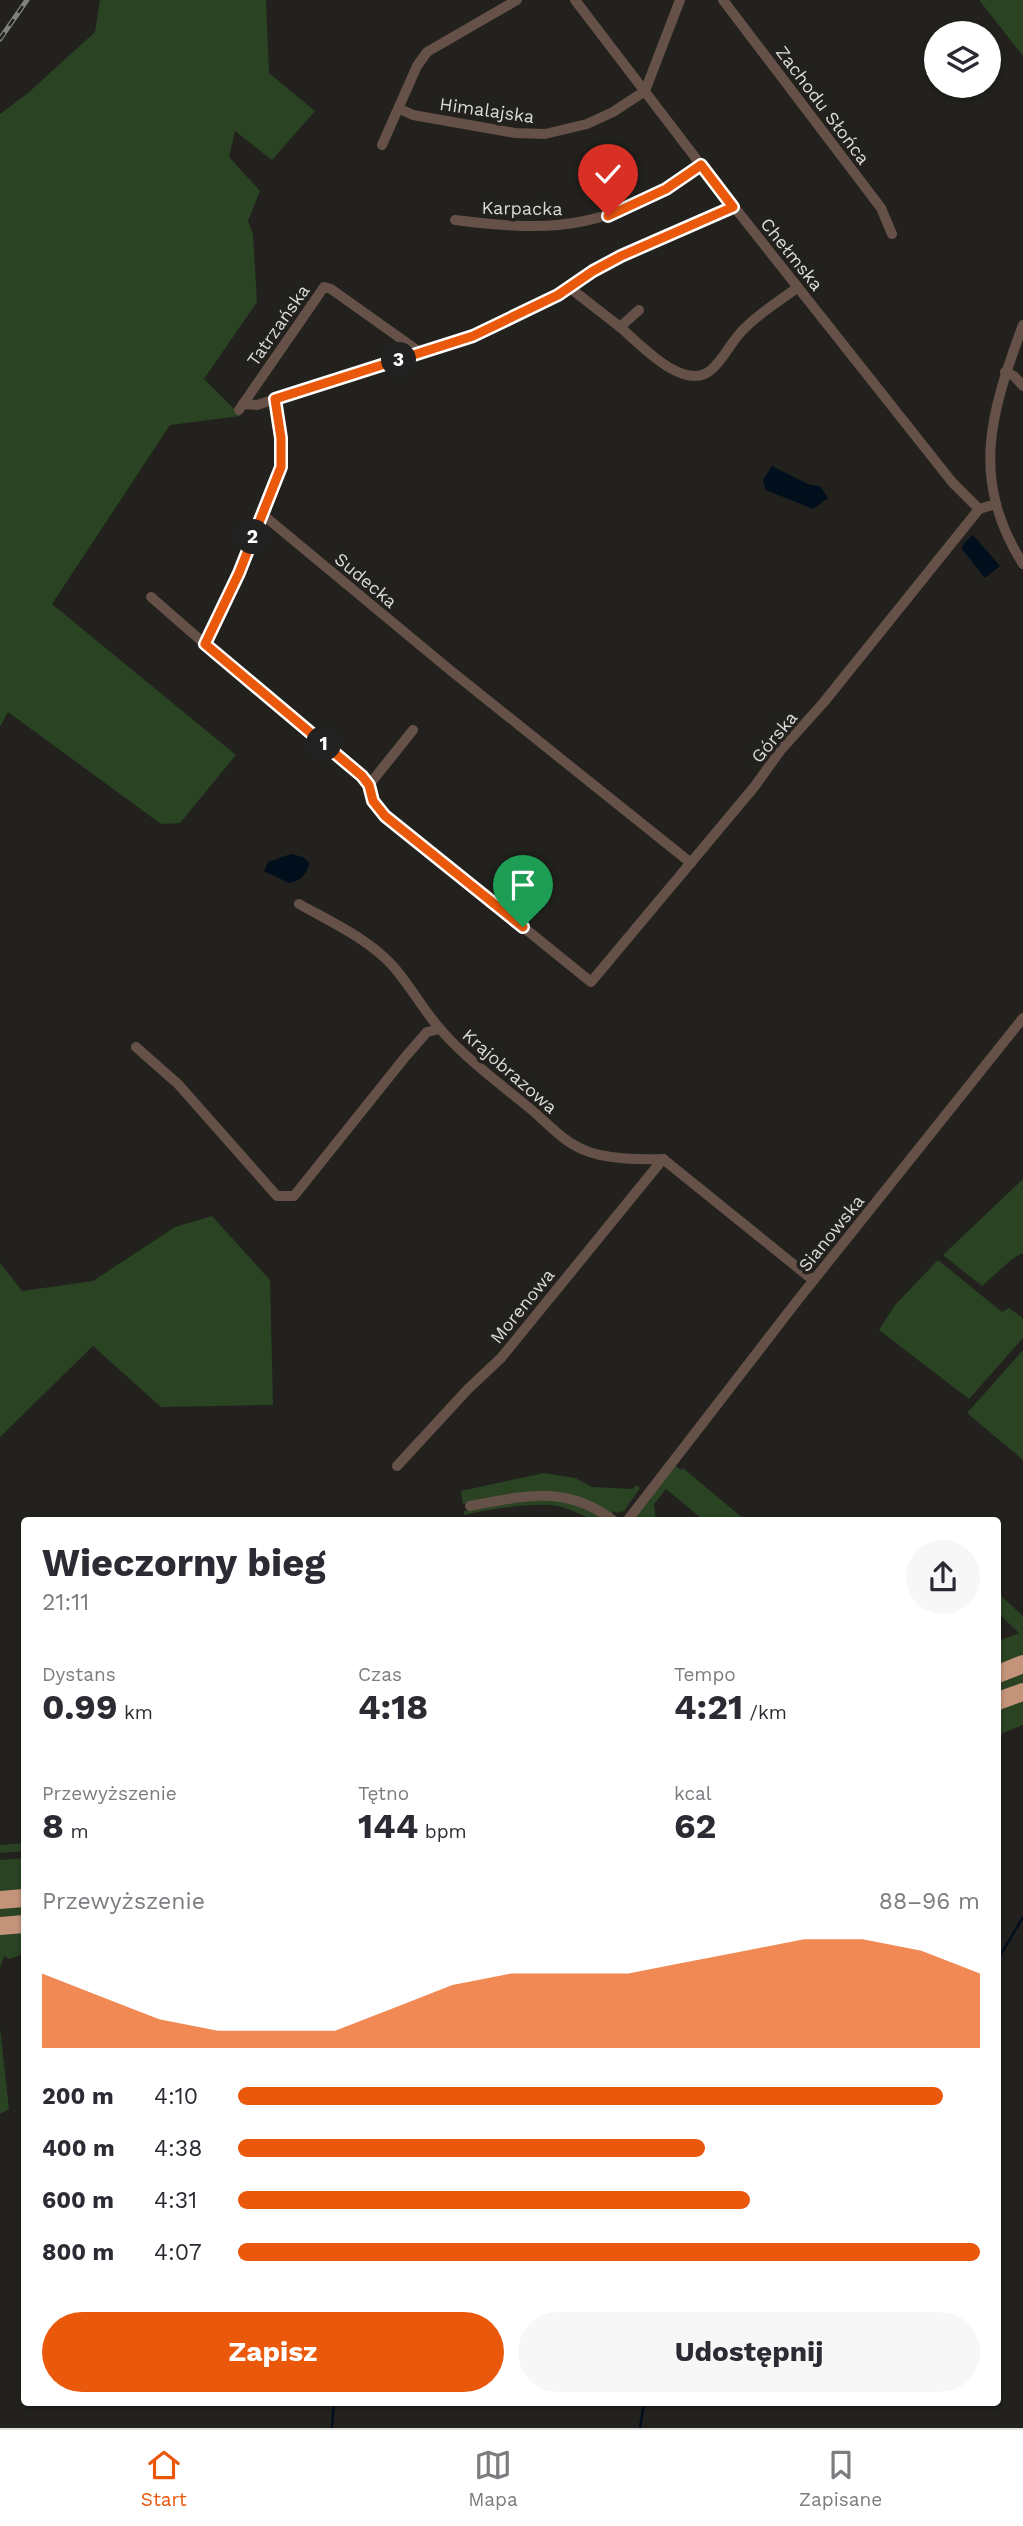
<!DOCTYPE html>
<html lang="pl">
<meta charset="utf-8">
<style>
body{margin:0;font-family:"Work Sans",sans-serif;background:#f7f7f7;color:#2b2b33;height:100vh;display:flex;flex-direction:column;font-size:26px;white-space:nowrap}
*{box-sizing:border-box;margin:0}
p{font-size:23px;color:#7c7c81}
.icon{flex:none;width:38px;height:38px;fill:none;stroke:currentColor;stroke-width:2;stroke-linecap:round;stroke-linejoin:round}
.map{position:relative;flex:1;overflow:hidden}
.side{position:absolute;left:21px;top:1517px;width:980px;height:889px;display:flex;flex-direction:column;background:#fff;border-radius:7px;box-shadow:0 2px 5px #0004}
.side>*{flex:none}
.controls{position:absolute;left:924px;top:21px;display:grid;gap:14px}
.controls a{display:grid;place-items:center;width:77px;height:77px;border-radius:50%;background:#fff;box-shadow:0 2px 5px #0004;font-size:35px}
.pin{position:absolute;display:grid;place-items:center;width:60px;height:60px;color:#fff;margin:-72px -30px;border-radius:50% 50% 50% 0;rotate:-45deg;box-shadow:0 0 7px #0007}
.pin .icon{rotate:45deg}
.km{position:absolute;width:35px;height:35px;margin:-18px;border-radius:50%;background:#222;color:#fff;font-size:19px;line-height:35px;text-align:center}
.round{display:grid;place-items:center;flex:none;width:74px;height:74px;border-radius:37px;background:#f7f7f7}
.headline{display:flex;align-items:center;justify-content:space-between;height:119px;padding:0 21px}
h1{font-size:38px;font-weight:700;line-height:52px}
.stats{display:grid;grid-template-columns:repeat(3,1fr);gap:10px;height:119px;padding:7px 21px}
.stats div{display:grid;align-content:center}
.stats b{font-size:35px;font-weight:700}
.stats small{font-size:19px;font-weight:400}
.stats p{font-size:19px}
.chart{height:196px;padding:14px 21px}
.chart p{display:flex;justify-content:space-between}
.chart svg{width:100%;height:126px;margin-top:7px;fill:#ea580c;opacity:.7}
.button{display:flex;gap:14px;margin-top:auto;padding:14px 21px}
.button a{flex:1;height:80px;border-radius:42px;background:#ea580c;color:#fff;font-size:28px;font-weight:700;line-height:80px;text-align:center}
.button a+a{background:#f7f7f7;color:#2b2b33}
ul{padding:0 21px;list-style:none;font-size:23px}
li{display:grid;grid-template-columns:112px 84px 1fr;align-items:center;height:52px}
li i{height:18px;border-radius:9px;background:#ea580c}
.dock{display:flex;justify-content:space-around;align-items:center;height:98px;border-top:2px solid #e1e1e2;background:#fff;font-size:19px;color:#7c7c81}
.dock a{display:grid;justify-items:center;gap:4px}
.dock .active{color:#ea580c}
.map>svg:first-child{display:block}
.green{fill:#294323}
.water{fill:#000f1b}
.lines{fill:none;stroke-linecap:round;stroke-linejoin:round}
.stream{stroke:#000f1b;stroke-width:2.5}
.street{stroke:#655147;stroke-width:10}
.highway{stroke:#c3937a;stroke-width:18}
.rail-casing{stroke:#81807d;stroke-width:5}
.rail{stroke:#22211e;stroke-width:2.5;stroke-dasharray:8;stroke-linecap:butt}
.route-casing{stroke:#fff;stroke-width:14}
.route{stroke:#ea580c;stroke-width:9}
.labels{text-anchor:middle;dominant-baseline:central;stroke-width:7;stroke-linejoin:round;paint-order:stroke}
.street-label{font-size:18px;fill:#dbdad8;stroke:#22211e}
</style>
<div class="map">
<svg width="1023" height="2428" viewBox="0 0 1023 2428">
<rect width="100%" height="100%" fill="#22211e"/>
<g class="green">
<polygon points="100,0 266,0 269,73 315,111 272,160 235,131 229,157 260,191 248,221 253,234 257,302 204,379 241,416 170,425 52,604 236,755 180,823 161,824 8,712 0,727 0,114 28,93 95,32"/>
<polygon points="979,0 1023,0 1023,56"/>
<polygon points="1023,1179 1023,1253 1011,1260 982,1286 943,1255"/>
<polygon points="212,1216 270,1280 273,1405 161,1407 93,1346 0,1437 0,1263 22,1291 93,1281 175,1227"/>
<polygon points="938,1260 1002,1312 1009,1308 1023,1318 1023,1338 969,1399 879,1330 895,1305"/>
<polygon points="1023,1350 1023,1460 967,1413"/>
<polygon points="674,1465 681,1470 683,1468 745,1520 705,1521 666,1489 654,1504 656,1521 632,1521"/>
<path d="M544 1473 575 1478 592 1487 633 1489 636 1485 640 1488 624 1511 617 1513 614 1511 611 1514C561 1479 519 1494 463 1504L461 1491Z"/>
<path d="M558 1500 587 1509 606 1521C588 1521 576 1510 558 1506 535 1502 488 1509 464 1515V1511L528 1501Z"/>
<polygon points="998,1593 1023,1616 1023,1655 998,1665 998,1641 1019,1633 998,1613"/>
<polygon points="1023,1670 1023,1686 998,1696 998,1680"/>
<polygon points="1023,1701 1023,1725 998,1735 998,1711"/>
<polygon points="24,1843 24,1851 0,1853 0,1845"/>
<polygon points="24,1858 24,1890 0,1892 0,1860"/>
<polygon points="24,1903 24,1919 0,1920 0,1905"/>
<polygon points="24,1932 24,1954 9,1959 4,1956 0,1968 0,1934"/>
<polygon points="0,2028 9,2109 0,2114"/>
</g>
<g class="water">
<polygon points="772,466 810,485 820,486 828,498 813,509 766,490 763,480"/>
<polygon points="973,535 1000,566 985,578 962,549 963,544"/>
<path d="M291 854 303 857 309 863C308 873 300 882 289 883L264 871 268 862Z"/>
</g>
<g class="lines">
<g class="stream">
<polyline points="998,1959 1023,1917"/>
<polyline points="332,2428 334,2403"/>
<polyline points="640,2428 644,2403"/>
</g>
<g class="street">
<polyline points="575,0 701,165 952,482 979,509 996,504"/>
<polyline points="723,0 881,208 892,234"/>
<polyline points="400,109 413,115 515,133 545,134 587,124 613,112 645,91 680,0"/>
<polyline points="382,145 417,66 427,52 517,0"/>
<path d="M455 220C564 234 609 227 701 165"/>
<polyline points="570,288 620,327"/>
<path d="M639 310 620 327C640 344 684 393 711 370 725 358 732 339 746 327 761 312 781 300 798 287"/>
<path d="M1023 325C991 412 969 479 1023 564"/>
<polyline points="1005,372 1014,376 1023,386"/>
<polyline points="275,399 281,438 281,467 239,573 205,644 362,776 369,785 373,801 385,815 591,982 755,786 780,751 824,702 979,509"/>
<polyline points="243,404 257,405 473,336 558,295 593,271 621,256 733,207"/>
<polyline points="239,410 324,287 331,289 421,353"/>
<polyline points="262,514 450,670 691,863"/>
<polyline points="151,597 205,644"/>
<polyline points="369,785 413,730"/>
<path d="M299 904C331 922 367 938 392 965 410 985 423 1010 441 1030 468 1061 502 1085 533 1111 549 1125 564 1142 584 1150 604 1159 641 1160 663 1159"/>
<polyline points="136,1047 178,1084 277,1196 294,1196 406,1056 427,1032 440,1029"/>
<polyline points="663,1159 813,1280"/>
<polyline points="397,1466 468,1389 501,1358 663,1159"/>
<path d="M470 1506C525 1496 566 1484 614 1521"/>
<polyline points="627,1521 797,1301 1023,1018"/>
</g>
<g class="highway">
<polyline points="998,1674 1023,1664"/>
<polyline points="998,1701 1023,1692"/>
<polyline points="0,1900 24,1898"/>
<polyline points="0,1926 24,1924"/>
</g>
<defs>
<polyline id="rail" points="0,39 27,0"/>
</defs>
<use href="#rail" class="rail-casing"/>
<use href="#rail" class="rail"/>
</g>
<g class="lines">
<defs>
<polyline id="route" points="523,927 385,816 373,801 369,785 362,776 205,644 239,573 281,467 281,438 275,399 473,336 558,295 593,271 621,256 733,207 701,165 666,189 608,216"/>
</defs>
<use href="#route" class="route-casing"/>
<use href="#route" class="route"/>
</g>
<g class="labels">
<g class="street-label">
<text transform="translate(823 105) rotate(53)">Zachodu Słońca</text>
<text transform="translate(487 110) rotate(8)">Himalajska</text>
<text transform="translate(522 208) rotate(1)">Karpacka</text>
<text transform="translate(792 254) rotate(51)">Chełmska</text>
<text transform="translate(278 325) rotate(-55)">Tatrzańska</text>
<text transform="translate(366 580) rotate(40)">Sudecka</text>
<text transform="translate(774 737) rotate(-50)">Górska</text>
<text transform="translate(510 1071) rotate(41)">Krajobrazowa</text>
<text transform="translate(831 1233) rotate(-51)">Sianowska</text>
<text transform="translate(522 1306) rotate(-51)">Morenowa</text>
</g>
</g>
</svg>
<div class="controls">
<a><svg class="icon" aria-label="layers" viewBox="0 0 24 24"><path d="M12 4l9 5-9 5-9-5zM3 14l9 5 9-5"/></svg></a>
</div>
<div class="pin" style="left:523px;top:927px;background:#1e9e55"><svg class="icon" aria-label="arrive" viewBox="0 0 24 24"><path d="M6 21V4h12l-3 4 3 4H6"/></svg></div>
<div class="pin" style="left:608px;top:216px;background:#d93025"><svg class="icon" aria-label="check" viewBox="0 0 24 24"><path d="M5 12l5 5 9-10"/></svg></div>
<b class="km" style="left:324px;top:744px">1</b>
<b class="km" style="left:253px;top:537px">2</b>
<b class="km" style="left:399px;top:360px">3</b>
<section class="side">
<div class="headline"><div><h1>Wieczorny bieg</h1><p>21:11</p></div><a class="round"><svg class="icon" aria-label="share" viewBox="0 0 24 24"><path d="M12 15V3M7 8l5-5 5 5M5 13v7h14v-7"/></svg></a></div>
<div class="stats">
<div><p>Dystans</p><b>0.99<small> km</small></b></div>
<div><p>Czas</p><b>4:18</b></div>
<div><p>Tempo</p><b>4:21<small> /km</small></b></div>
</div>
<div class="stats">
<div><p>Przewyższenie</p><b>8<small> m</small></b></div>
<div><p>Tętno</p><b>144<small> bpm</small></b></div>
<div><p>kcal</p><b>62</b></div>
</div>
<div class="chart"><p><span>Przewyższenie</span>88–96 m</p>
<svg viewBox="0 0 160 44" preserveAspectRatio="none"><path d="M0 44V18L10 26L20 34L30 38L40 38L50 38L60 30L70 22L80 18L90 18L100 18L110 14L120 10L130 6L140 6L150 10L160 18V44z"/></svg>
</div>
<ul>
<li><b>200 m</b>4:10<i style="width:95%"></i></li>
<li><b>400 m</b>4:38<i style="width:63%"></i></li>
<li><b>600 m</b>4:31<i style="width:69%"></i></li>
<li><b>800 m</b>4:07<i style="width:100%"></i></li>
</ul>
<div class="button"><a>Zapisz</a><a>Udostępnij</a></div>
</section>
</div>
<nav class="dock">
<a class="active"><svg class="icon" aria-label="home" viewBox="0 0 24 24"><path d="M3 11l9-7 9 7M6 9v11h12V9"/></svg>Start</a>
<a><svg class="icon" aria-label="map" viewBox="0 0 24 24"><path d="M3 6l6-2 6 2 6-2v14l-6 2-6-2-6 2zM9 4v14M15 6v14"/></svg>Mapa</a>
<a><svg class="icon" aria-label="saved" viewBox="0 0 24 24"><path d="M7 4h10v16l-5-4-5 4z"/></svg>Zapisane</a>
</nav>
